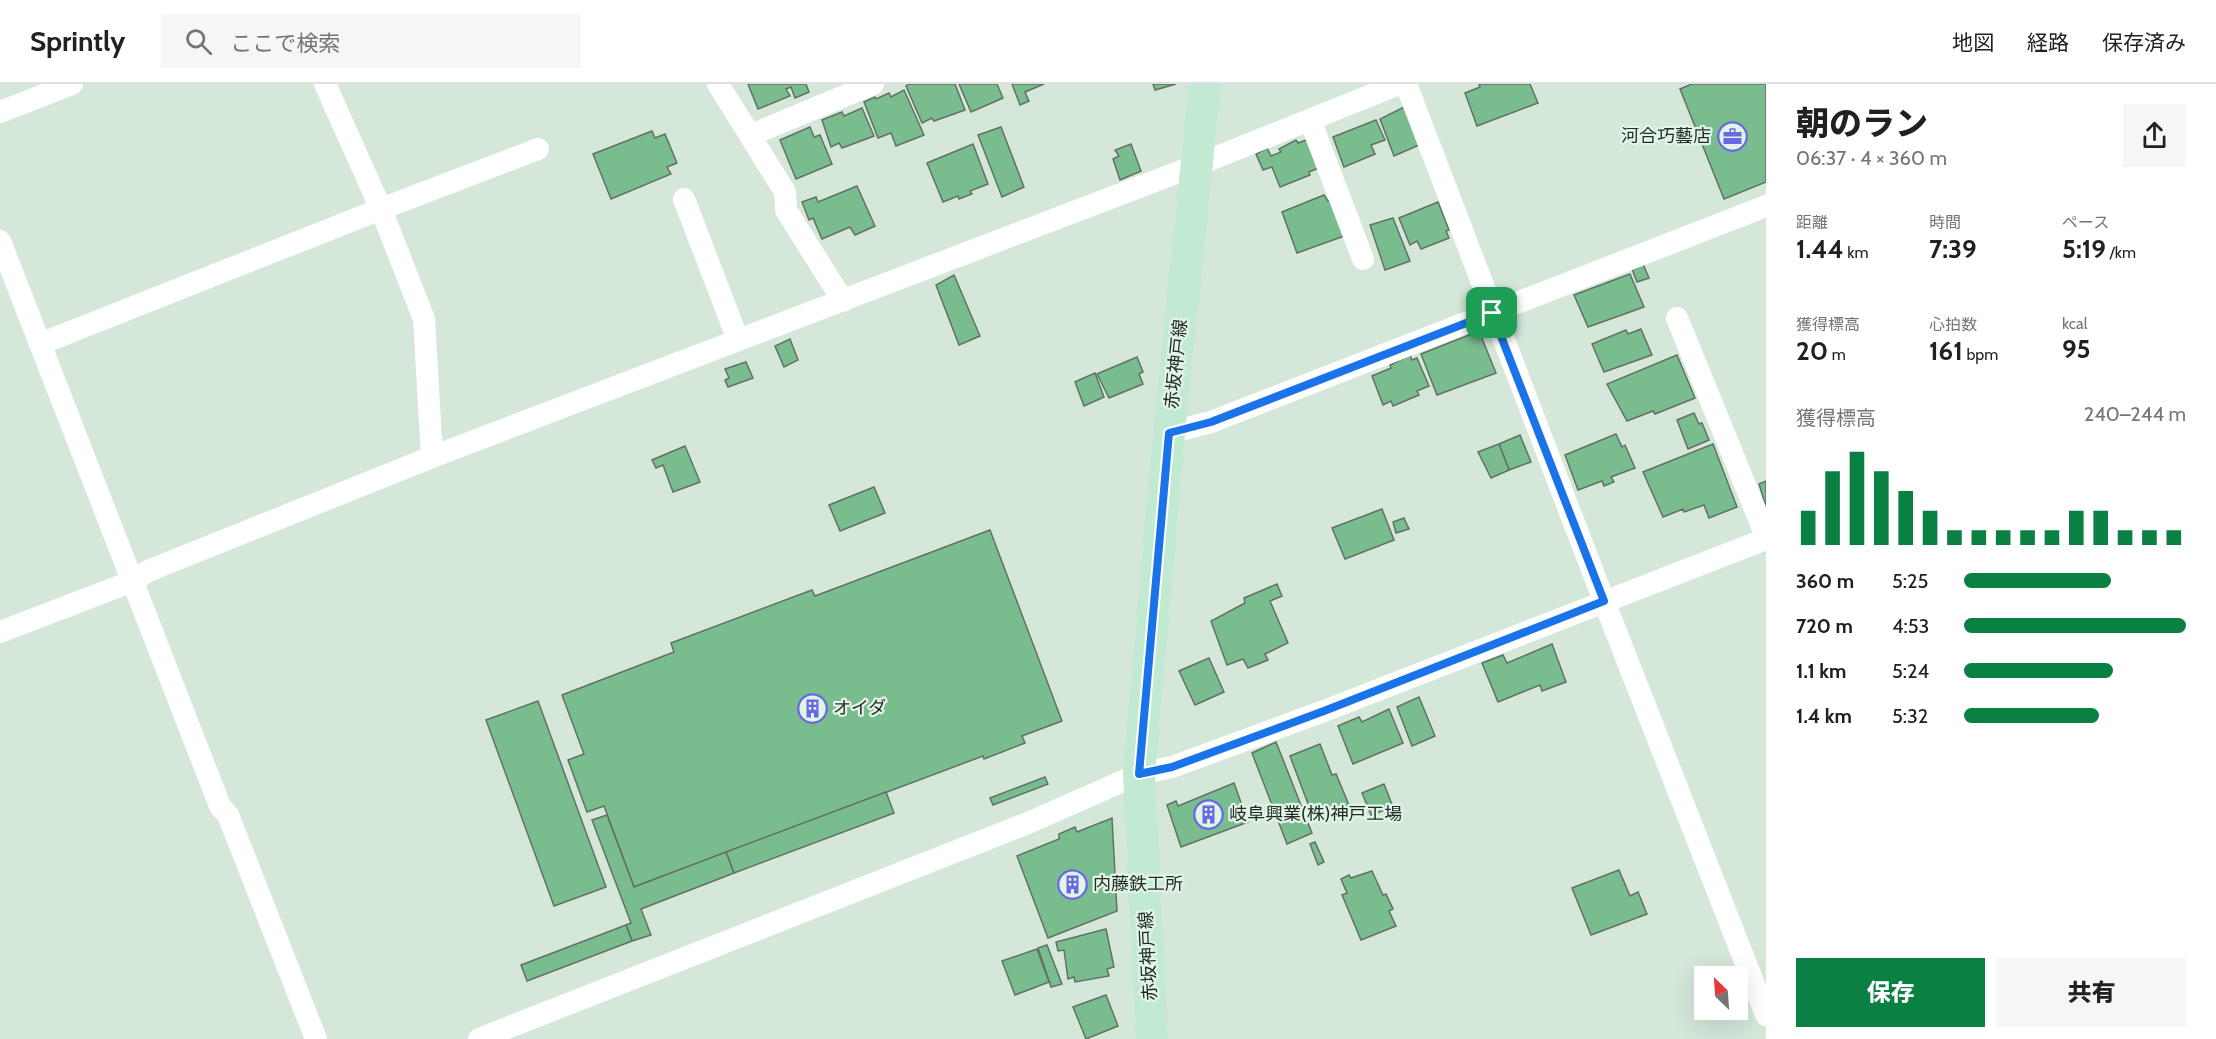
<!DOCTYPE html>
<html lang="ja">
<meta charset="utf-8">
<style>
body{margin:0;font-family:Cabin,"Noto Sans JP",sans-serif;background:#f6f6f6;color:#202124;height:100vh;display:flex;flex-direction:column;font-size:22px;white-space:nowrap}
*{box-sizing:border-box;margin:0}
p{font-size:20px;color:#757577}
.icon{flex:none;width:33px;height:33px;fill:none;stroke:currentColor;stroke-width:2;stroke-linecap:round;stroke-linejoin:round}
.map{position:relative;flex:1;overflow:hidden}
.drawer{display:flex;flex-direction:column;background:#fff;width:450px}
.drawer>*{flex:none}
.needle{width:39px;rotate:335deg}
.tools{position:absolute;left:1694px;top:882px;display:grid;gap:12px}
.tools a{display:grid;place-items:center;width:54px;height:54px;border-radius:0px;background:#fff;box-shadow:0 6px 24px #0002;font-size:30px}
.pin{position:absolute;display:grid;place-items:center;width:51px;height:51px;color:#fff;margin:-26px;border-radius:12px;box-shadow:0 3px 9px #0006}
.round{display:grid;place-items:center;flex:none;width:63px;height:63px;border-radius:0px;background:#f6f6f6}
.head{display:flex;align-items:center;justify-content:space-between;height:102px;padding:0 30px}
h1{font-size:33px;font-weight:800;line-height:45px}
.metrics{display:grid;grid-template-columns:repeat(3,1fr);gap:9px;height:102px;padding:6px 30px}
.metrics div{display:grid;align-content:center}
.metrics b{font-size:26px;font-weight:800}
.metrics small{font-size:16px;font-weight:400}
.metrics p{font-size:16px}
.chart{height:168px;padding:12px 30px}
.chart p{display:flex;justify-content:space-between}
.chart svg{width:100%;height:108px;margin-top:6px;stroke:#0b8043;stroke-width:6}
.primary-button{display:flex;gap:12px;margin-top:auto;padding:12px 30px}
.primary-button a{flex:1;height:69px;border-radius:0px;background:#0b8043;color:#fff;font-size:24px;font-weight:800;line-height:69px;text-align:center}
.primary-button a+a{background:#f6f6f6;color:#202124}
ul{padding:0 30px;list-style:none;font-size:20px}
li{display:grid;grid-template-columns:96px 72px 1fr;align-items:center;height:45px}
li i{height:15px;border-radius:8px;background:#0b8043}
header{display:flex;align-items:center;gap:36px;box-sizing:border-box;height:84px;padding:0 30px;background:#fff;border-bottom:2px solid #e0e0e0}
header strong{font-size:28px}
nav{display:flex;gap:33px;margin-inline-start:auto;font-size:21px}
.search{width:420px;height:54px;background:#f6f6f6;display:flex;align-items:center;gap:15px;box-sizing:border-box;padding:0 21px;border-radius:0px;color:#757577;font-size:22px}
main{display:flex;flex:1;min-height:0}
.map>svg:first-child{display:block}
.building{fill:#79bc8d;stroke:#617265;stroke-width:1.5}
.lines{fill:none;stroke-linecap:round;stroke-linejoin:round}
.street{stroke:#fff;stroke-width:22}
.secondary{stroke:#c2ead2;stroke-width:32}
.route-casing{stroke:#fff;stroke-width:12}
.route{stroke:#1a73e8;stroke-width:8}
.labels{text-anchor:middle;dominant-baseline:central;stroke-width:4.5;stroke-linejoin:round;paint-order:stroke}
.poi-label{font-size:18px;fill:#242b26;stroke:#e1f5e6;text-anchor:start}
.street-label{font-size:18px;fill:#242b26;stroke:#e1f5e6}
</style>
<header>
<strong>Sprintly</strong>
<div class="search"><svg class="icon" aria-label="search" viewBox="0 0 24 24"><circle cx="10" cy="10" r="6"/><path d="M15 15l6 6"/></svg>ここで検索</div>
<nav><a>地図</a><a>経路</a><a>保存済み</a></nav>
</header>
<main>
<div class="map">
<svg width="1766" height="955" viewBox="0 0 1766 955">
<rect width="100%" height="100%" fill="#d4e7d9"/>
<g class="building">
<polygon points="748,0 806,0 809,8 795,14 791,3 786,5 790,12 758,25"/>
<polygon points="909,0 955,0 965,26 934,37 932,34 922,39 906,2"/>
<polygon points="959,0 997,0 1003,14 971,28"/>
<polygon points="1012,0 1044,0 1025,8 1029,17 1020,21"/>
<polygon points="1153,0 1176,0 1155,6"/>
<polygon points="1479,0 1530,0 1538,19 1477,42 1465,9 1480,3"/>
<polygon points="1692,0 1766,0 1766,98 1724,115 1680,5"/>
<polygon points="904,6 924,51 896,62 891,49 878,54 864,18 875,13 876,15 889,9 891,13"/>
<polygon points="1404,23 1419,61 1394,72 1380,35"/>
<polygon points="862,24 874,52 842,64 839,59 831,63 822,36 842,28 844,32"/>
<polygon points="1376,36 1385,56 1371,61 1375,70 1344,83 1333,53"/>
<polygon points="810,43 814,53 820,51 832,80 796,95 780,56"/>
<polygon points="1001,43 1024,103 1002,113 978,51"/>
<polygon points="652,47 655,54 665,50 677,79 667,83 671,90 611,115 593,70"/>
<polygon points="1309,55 1321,83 1309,88 1310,91 1280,103 1272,83 1263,86 1256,70 1267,64 1271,72 1281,68 1279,65 1296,56 1298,59"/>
<polygon points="973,60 988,100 970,107 972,110 959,115 958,112 943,118 927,79"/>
<polygon points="1131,60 1141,87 1120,96 1113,75 1119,72 1115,66"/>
<polygon points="857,102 875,142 855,151 850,143 822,155 813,134 809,136 802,118 816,113 818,118"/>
<polygon points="1324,111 1328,117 1333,115 1347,151 1297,169 1282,128"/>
<polygon points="1438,118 1449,146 1446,147 1449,154 1421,165 1417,157 1410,161 1399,134"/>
<polygon points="1393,134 1410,177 1385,186 1370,141"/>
<polygon points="1643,180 1649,194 1637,198 1632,185"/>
<polygon points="1630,190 1644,223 1588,243 1574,211"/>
<polygon points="954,191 980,252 959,261 936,201"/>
<polygon points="1641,245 1652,271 1604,288 1592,260 1626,246 1628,250"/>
<polygon points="1479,247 1496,289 1437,311 1421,270"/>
<polygon points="790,255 798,276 784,283 775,262"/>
<polygon points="1410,271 1412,276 1417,274 1429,302 1417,307 1419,311 1393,322 1391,317 1383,321 1372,292 1391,284 1390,281"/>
<polygon points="1677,271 1695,314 1655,330 1653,327 1627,337 1607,300"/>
<polygon points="1137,273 1143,288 1139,290 1143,300 1109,314 1097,290"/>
<polygon points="746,278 753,294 728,303 725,296 729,294 725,285"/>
<polygon points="1095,289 1104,313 1084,322 1075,298"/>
<polygon points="1694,329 1699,340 1702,339 1709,356 1688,365 1677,336"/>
<polygon points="1616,350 1622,363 1625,361 1635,384 1611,393 1614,398 1604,402 1602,397 1578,406 1565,371"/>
<polygon points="1520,351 1531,378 1509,386 1499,360"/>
<polygon points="1499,360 1509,386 1491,394 1478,368"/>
<polygon points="1713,360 1737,423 1709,434 1704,421 1684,428 1683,425 1663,433 1643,388"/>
<polygon points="685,362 700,398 673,408 663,381 656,384 652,376"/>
<polygon points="1766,397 1766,423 1759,400"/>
<polygon points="874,403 885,429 840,447 829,421"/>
<polygon points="1382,425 1394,456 1345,475 1332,444"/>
<polygon points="1404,434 1409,445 1396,449 1393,438"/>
<polygon points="990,446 1062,637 1022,652 1025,659 984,675 983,672 634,803 604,722 587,728 568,676 584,670 562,611 674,568 671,559 812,506 815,512"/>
<polygon points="1277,500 1282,512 1270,517 1288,559 1265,570 1268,576 1248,584 1243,575 1227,581 1211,537 1245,519 1244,514"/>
<polygon points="1552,560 1566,598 1542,607 1540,601 1498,618 1482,579 1503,571 1507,579"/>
<polygon points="1209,574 1224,608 1195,621 1179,587"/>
<polygon points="1419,613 1435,652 1412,662 1397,623"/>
<polygon points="538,617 606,803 554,822 486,636"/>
<polygon points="1389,625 1403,659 1353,680 1338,642 1359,633 1362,638"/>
<polygon points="1276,658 1312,749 1287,760 1252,669"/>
<polygon points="1320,660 1332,691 1336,690 1349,721 1322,731 1317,722 1310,725 1290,672"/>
<polygon points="1045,693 1048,700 993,721 990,714"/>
<polygon points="1234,699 1248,738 1181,763 1167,721 1176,717 1178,722"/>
<polygon points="1384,700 1393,723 1371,731 1362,709"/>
<polygon points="886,708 894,729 734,789 726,768"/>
<polygon points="607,731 634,803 726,768 734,789 641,825 651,851 632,857 626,841 631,839 592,736"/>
<polygon points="1112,734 1117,827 1048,854 1017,772 1059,755 1059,750 1075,743 1077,748"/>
<polygon points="1315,758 1324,778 1318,781 1310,760"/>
<polygon points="1619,786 1630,812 1638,808 1647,830 1591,851 1572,804"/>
<polygon points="1372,787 1383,811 1386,810 1393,825 1389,827 1396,842 1361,856 1342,811 1347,809 1341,795 1349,791 1351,794"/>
<polygon points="626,841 632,857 527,897 521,881"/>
<polygon points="1106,845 1114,883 1107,885 1109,892 1075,898 1074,893 1068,895 1064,866 1058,867 1056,858"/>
<polygon points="1047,861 1062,900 1051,903 1038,864"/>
<polygon points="1037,865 1049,898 1015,911 1002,877"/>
<polygon points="1106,911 1118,942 1086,955 1073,923"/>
</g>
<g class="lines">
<g class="street">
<polyline points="325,0 381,125 424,235 432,373"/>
<polyline points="718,0 785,108 786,126 843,217"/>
<polyline points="1406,0 1604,517 1766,931"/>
<polyline points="0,28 72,0"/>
<polyline points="1310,36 1363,175"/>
<polyline points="751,51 873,0"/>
<polyline points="684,115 738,256"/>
<polyline points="0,157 220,722 228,731 316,955"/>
<polyline points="1677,234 1766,452"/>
<polyline points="40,260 381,125 538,65"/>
<polyline points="1169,349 1211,338 1766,122"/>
<polyline points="0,548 133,497 148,487 432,373 1197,81 1399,0"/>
<polyline points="479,955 1028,739 1139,690 1172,683 1324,627 1766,455"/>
</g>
<polyline class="secondary" points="1152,955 1139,690 1169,349 1205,0"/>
</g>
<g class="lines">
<defs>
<polygon id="route" points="1492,229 1604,517 1324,627 1172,683 1139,690 1169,349 1211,338"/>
</defs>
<use href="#route" class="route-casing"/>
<use href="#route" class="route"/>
</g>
<defs>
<symbol id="office-ring" viewBox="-11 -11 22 22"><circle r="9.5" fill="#e1f5e6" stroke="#6969e3" stroke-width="1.5"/><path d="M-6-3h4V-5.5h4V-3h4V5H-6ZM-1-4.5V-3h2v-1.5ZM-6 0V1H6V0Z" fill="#6969e3"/></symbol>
<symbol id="building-ring" viewBox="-11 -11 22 22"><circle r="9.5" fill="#e1f5e6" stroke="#6969e3" stroke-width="1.5"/><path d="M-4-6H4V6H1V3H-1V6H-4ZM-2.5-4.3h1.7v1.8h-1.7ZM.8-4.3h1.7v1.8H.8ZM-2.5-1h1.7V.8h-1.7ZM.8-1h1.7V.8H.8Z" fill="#6969e3"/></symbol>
</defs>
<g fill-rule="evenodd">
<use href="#office-ring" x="1716" y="36" width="33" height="33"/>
<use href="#building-ring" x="796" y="608" width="33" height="33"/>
<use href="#building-ring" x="1192" y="714" width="33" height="33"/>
<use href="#building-ring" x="1056" y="784" width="33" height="33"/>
</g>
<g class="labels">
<g class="poi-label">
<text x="1711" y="52" text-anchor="end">河合巧藝店</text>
<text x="833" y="624">オイダ</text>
<text x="1229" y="730">岐阜興業(株)神戸工場</text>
<text x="1093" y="800">内藤鉄工所</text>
</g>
<g class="street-label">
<text transform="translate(1176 280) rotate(-84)">赤坂神戸線</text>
<text transform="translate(1148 872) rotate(-93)">赤坂神戸線</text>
</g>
</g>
</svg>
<div class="tools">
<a><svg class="needle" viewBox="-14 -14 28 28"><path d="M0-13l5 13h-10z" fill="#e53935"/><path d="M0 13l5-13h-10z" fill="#757577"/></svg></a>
</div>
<div class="pin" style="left:1492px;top:229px;background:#1e9e55"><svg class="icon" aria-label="arrive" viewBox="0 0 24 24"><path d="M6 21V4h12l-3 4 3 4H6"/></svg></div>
</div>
<section class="drawer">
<div class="head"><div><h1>朝のラン</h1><p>06:37 · 4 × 360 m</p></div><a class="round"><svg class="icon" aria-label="share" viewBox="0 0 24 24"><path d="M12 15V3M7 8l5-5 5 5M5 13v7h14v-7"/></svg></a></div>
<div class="metrics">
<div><p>距離</p><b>1.44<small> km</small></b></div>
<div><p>時間</p><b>7:39</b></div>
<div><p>ペース</p><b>5:19<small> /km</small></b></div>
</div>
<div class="metrics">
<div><p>獲得標高</p><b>20<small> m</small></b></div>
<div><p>心拍数</p><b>161<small> bpm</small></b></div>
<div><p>kcal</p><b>95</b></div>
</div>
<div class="chart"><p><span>獲得標高</span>240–244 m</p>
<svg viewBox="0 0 160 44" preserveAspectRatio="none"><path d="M5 44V30M15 44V14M25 44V6M35 44V14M45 44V22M55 44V30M65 44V38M75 44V38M85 44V38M95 44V38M105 44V38M115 44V30M125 44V30M135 44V38M145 44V38M155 44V38"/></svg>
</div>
<ul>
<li><b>360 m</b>5:25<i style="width:66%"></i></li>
<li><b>720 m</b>4:53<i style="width:100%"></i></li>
<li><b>1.1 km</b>5:24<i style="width:67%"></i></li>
<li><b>1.4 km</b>5:32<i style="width:61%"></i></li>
</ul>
<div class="primary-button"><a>保存</a><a>共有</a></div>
</section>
</main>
